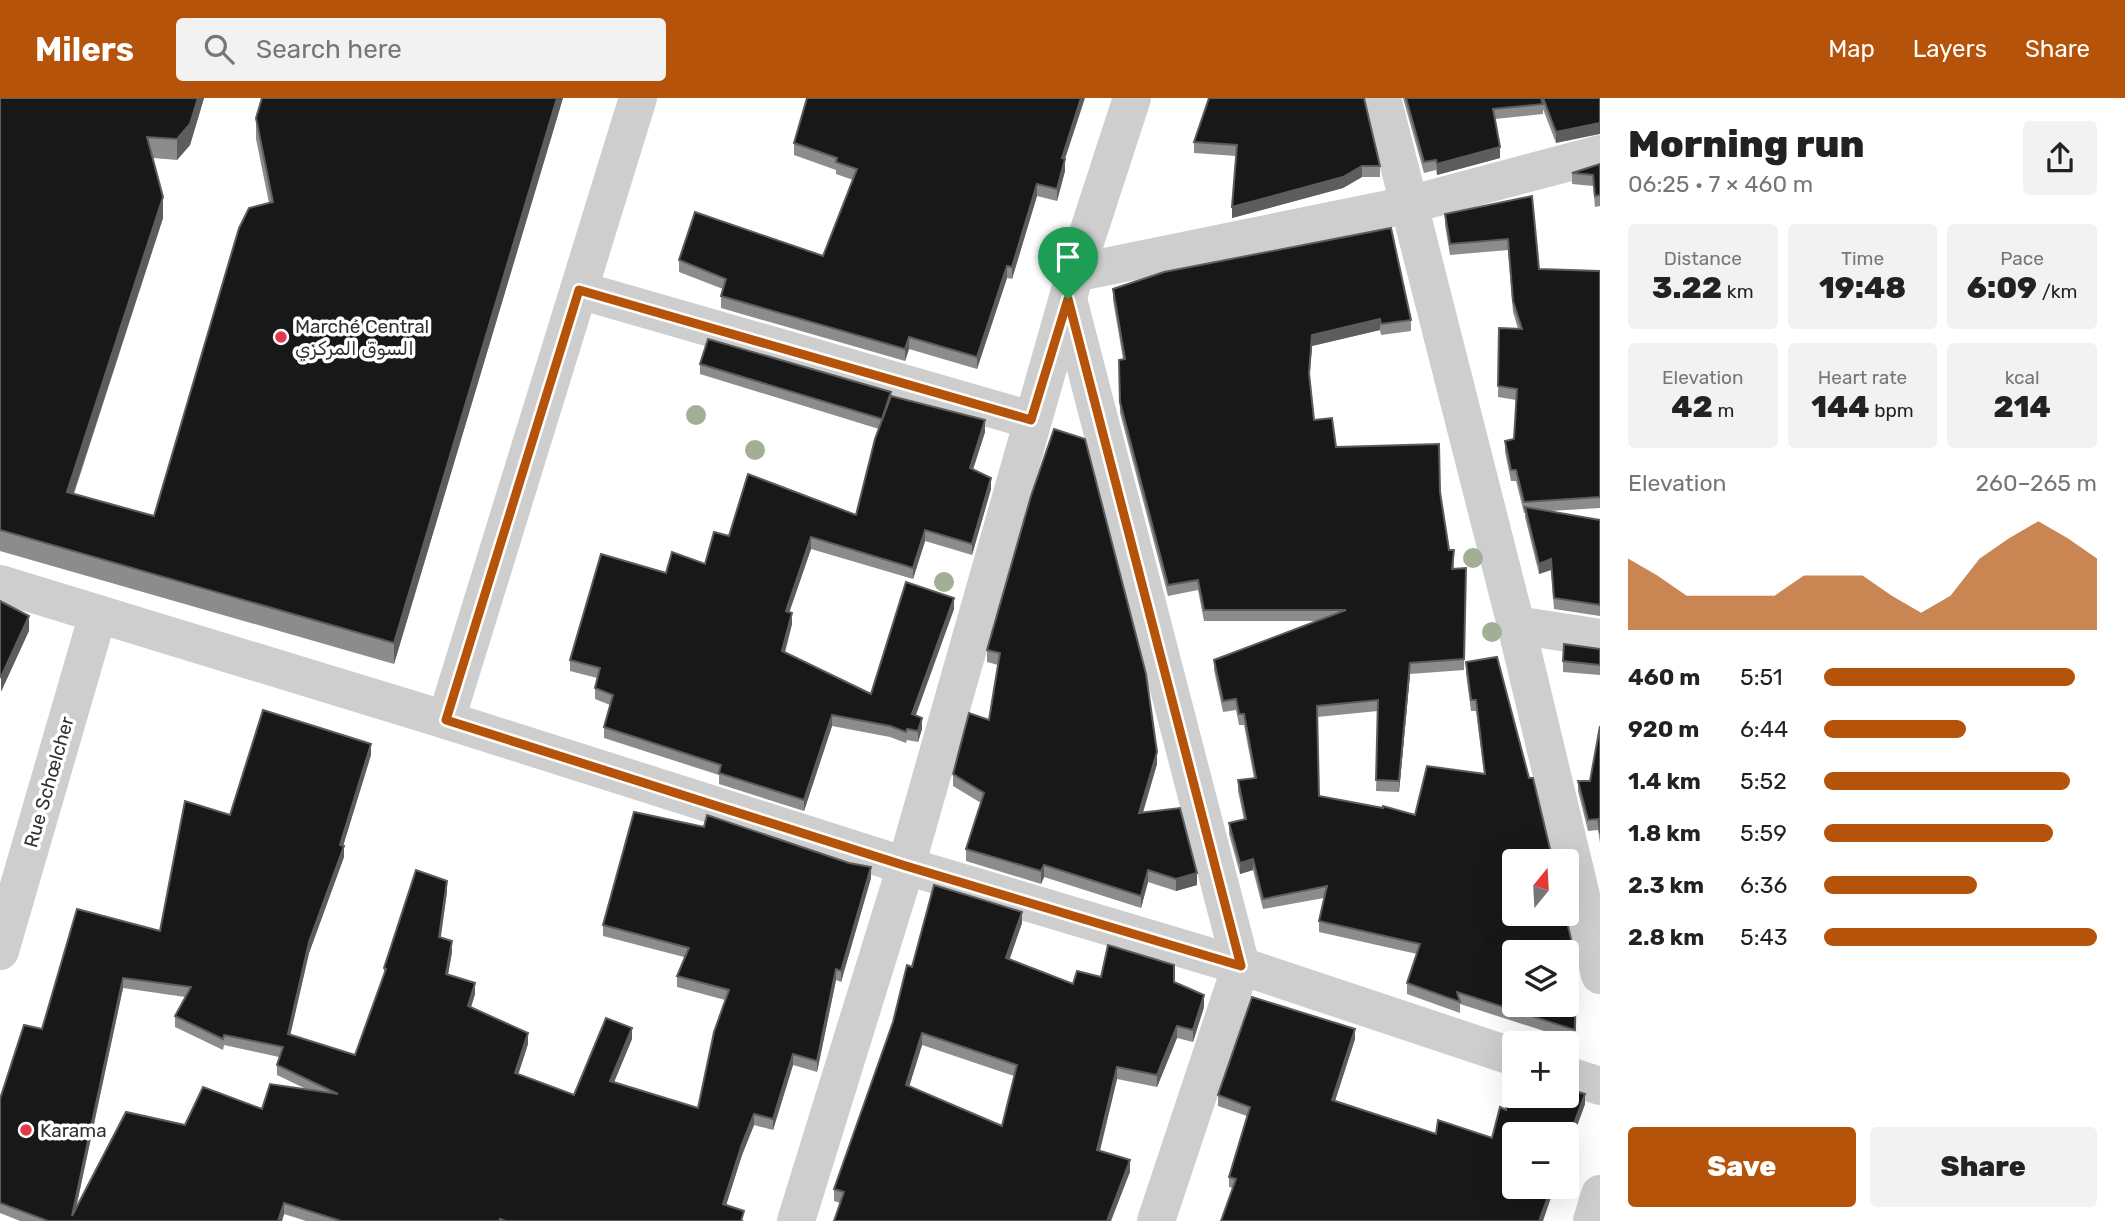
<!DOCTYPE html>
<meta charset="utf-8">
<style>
body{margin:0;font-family:Rubik,Vazirmatn,sans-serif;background:#f2f2f2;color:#222;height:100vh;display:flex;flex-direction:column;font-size:26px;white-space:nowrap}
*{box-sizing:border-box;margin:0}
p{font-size:23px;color:#767676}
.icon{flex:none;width:38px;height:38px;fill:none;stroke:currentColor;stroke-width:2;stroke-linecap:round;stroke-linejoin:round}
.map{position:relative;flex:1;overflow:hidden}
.drawer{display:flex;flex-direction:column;background:#fff;width:525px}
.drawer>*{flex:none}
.needle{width:46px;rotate:18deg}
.buttons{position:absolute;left:1502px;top:751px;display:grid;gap:14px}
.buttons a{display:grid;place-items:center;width:77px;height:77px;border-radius:7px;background:#fff;box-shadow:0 7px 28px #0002;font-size:35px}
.pin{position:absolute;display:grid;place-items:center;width:60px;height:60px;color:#fff;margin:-72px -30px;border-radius:50% 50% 50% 0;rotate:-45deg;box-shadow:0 0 7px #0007}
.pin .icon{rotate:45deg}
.round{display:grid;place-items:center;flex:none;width:74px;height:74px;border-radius:7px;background:#f2f2f2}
.headline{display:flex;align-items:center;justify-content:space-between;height:119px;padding:0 28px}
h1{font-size:38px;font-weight:800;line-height:52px}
.stats{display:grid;grid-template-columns:repeat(3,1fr);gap:10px;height:119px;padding:7px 28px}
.stats div{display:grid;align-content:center;border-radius:7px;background:#f2f2f2;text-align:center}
.stats b{font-size:30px;font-weight:800}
.stats small{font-size:19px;font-weight:400}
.stats p{font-size:19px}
.chart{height:196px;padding:14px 28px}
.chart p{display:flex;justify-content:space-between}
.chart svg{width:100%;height:126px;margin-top:7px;fill:#b45309;opacity:.7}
.primary-button{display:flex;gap:14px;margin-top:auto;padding:14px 28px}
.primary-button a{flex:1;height:80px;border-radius:7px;background:#b45309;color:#fff;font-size:28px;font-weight:800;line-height:80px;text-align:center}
.primary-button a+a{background:#f2f2f2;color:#222}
ul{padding:0 28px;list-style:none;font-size:23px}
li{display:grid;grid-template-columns:112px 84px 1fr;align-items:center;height:52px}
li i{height:18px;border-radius:9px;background:#b45309}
header{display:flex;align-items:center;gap:42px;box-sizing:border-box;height:98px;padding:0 35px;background:#b45309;color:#fff}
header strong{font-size:33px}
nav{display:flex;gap:38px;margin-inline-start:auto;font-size:24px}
.search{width:490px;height:63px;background:#f2f2f2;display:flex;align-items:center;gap:18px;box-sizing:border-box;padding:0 24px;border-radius:7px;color:#767676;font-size:26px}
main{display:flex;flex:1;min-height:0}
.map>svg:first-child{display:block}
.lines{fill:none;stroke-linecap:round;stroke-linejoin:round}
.minor{stroke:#cecece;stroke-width:38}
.tree{fill:#a2af95}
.wall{fill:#8c8c8c;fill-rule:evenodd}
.shaded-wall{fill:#5d5d5d}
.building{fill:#181818;stroke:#5d5d5d;stroke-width:2;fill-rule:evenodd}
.route-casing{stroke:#fff;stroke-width:14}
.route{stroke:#b45309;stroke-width:9}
.poi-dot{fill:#e3384b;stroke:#fff;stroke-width:2.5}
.labels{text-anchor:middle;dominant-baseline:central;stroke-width:7;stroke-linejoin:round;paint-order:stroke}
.poi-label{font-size:19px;fill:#313131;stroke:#fff;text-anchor:start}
.street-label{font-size:19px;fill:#313131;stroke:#fff}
</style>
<header>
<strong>Milers</strong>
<div class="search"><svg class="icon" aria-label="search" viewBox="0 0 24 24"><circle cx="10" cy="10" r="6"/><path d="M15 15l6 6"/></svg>Search here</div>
<nav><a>Map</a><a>Layers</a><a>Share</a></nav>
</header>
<main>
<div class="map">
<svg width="1600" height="1123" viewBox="0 0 1600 1123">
<rect width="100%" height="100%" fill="#fff"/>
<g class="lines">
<g class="minor">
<polyline points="1382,0 1516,527 1600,877"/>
<polyline points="1075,175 1408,107 1600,56"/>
<polyline points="579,192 1031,322"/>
<polyline points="1068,201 1241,868 1156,1123"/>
<polyline points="0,486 446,622 906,768 1241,868 1514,959"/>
<polyline points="1516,527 1600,540"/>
<polyline points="446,622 638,0"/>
<polyline points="0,853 98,516"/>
<polyline points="1566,977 1600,988"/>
<polyline points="796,1123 906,768 1075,175 1132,0"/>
<polyline points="1592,1123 1600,1096"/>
</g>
</g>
<g class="tree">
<circle cx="696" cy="317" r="10"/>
<circle cx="755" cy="352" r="10"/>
<circle cx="1473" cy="460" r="10"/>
<circle cx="944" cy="484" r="10"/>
<circle cx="1492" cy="534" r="10"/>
</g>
<g class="wall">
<polygon points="0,0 204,0 190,47 177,62 153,60 163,120 74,396 154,418 269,105 256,41 256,20 262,0 563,0 394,566 0,453"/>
<polygon points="1209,0 1380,68 1380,79 1362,79 1343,90 1232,120 1236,58 1194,55 1194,44"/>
<polygon points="1403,0 1600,0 1556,45 1543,11 1543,16 1495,21 1500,60 1437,77 1436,72 1424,75"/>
<polygon points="794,45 1065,61 1065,73 1057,103 1037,98 1012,181 1007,180 977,271 909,251 905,263 721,210 721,198 723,191 679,174 679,162 823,158 853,82 836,76 836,72 794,57"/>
<polygon points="1600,66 1600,108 1595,109 1593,88 1572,86 1572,75"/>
<polygon points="1532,98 1539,171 1600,173 1600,410 1550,413 1600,422 1600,518 1554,511 1551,472 1539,476 1525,419 1525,415 1524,415 1516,383 1511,383 1505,354 1505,343 1514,341 1516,302 1498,299 1499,230 1518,231 1513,214 1508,152 1450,157 1445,127 1445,116"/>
<polygon points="1113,191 1411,222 1411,233 1381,237 1380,232 1312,248 1309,279 1314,322 1336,349 1440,394 1449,452 1454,463 1454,471 1466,470 1464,572 1410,576 1399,694 1376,693 1378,613 1317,619 1319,698 1415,717 1484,675 1476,613 1471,613 1466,575 1466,564 1576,861 1575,943 1460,906 1460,915 1407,896 1407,885 1417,856 1319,834 1319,823 1324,800 1263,811 1253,772 1240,776 1229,736 1229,725 1244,722 1238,693 1238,682 1254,680 1244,627 1239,627 1236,612 1223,614 1214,572 1214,562 1317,523 1204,523 1198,492 1168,498 1120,315 1119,262 1123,261 1113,202"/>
<polygon points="700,266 891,298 985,334 973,371 991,391 972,457 925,443 913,481 811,451 789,514 792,526 785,555 871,596 954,511 916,617 922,631 918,644 907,642 906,645 890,639 832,628 804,713 719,686 719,677 604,640 604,629 610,607 595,601 595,590 597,580 570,573 570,562 666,475 705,466 856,417 879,331 700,276"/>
<polygon points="1031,398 1157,666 1143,715 1197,787 1176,793 1148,784 1141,810 1044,779 1041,786 966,763 966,751 981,705 953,688 953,676 989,622 998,567 987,564 987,552"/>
<polygon points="1597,551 1600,551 1600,577 1563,574 1563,563"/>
<polygon points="1600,628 1600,745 1598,732 1588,733 1578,693 1578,683 1590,683"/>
<path d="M371 657 343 748 344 759 309 855 290 937 355 957 384 877V870L447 794 441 839 452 854 448 877 475 896 471 909 528 946 518 977 574 997 632 941 614 984 698 1010 725 902 677 889V878L684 859 603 838V827L871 780 841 884 836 882 817 974 793 967 773 1032 754 1027 742 1057 726 1107 744 1123H306L284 1116 282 1123H20L0 1115V1001L42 931 160 833 230 717ZM123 890 185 899 175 918V929L223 952 224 947 279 959 277 967V977L306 991 262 1011 185 1027 76 1111Z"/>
<path d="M1022 825 1009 861 1073 886 1101 879 1174 884 1204 909 1193 944 1177 940 1157 989 1117 981 1100 1053 1130 1074 840 1105 834 1103V1091L912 869ZM922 947 1014 978 1002 1028 909 988Z"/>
<polygon points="1355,941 1335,1003 1436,1036 1492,1040 1506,1012 1585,1006 1566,1058 1233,1090 1229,1089 1229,1079 1247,1018 1218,1008 1218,997"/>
</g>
<g class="shaded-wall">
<polygon points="198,0 204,0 190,47 177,62 177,41"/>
<polygon points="557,0 563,0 394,566 394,545"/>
<polygon points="1081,0 1085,0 1065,61 1065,73 1057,103 1057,91 1062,60"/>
<polygon points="1600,25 1600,36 1556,45 1556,34"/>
<polygon points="1500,49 1500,60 1437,77 1437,66"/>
<polygon points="1362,68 1362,79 1343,90 1232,120 1232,109"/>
<polygon points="1037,86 1037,98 1012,181 1012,169"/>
<polygon points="163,99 163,120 67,415 67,394"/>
<polygon points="1007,168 1007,180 977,271 977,259"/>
<polygon points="1380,221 1380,232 1312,248 1309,286 1312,237"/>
<polygon points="909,239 909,251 905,263 905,251"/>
<polygon points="985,322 985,334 970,381 970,370"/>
<polygon points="991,380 991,391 972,457 972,446"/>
<polygon points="925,432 925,443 913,481 913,470"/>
<polygon points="811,439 811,451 786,524 786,513"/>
<polygon points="1551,461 1551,472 1539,476 1539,466"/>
<polygon points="954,500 954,511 912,627 912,616"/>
<polygon points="792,515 792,526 782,564 782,553"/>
<polygon points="29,518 29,533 1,594 1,579"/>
<polygon points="1410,565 1410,576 1399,694 1399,683"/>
<polygon points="832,617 832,628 804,713 804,702"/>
<polygon points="922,620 922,631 918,644 918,633"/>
<polygon points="371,646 371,657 340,758 340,747"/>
<polygon points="1157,654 1157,666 1139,727 1139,715"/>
<polygon points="344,748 344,759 309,855 288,947 288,936 309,844"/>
<polygon points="1253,761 1253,772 1240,776 1240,765"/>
<polygon points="1044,767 1044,779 1041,786 1041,773"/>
<polygon points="871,769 871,780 841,884 841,873"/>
<polygon points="1148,772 1148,784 1141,810 1141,798"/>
<polygon points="1197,775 1197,787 1176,793 1176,781"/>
<polygon points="447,783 447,794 439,849 439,839"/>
<polygon points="1022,814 1022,825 1006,872 1006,860"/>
<polygon points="452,843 452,854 446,887 446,876"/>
<polygon points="836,871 836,882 817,974 817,963"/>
<polygon points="123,880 123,890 73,1123 72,1118"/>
<polygon points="475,885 475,896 468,919 468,908"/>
<polygon points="1204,897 1204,909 1193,944 1193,932"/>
<polygon points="1177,928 1177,940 1157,989 1157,977"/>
<polygon points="632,930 632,941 610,994 610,983"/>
<polygon points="1355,931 1355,941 1332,1012 1332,1002"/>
<polygon points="528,935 528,946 515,986 515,975"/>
<polygon points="922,935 922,947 906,999 906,987"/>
<polygon points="793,956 793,967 773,1032 773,1021"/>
<polygon points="1117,969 1117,981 1097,1064 1097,1052"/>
<polygon points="1585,996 1585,1006 1566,1058 1566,1047"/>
<polygon points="754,1016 754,1027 742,1057 723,1117 723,1106 742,1046"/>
<polygon points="1130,1062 1130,1074 1111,1123 1107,1123"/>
<polygon points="1552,1088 1555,1088 1543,1123 1539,1123"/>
<polygon points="284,1105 284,1116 282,1123 278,1123"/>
</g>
<g class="building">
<polygon points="0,0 198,0 190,26 177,41 147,39 163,99 67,394 154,418 239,130 249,110 273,104 256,20 262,0 557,0 394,545 0,432"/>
<polygon points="807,0 1081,0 1062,60 1065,61 1057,91 1037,86 1012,169 1007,168 977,259 909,239 905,251 721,198 726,181 679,162 695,114 823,158 857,71 836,64 837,60 794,45"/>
<polygon points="1209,0 1364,0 1380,68 1362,68 1343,79 1232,109 1237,47 1194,44"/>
<polygon points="1406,0 1541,0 1543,6 1493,11 1500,49 1437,66 1436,62 1424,64"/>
<polygon points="1543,0 1600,0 1600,25 1556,34"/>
<polygon points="1600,66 1600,97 1595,98 1593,77 1572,75"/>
<polygon points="1532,98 1539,171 1600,173 1600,399 1524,404 1516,372 1511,372 1505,343 1514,341 1517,291 1498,288 1499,230 1522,231 1513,203 1508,141 1450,146 1445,116"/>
<path d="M1391 130 1411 222 1381 226 1380 221 1312 237 1309 275 1314 322 1332 320 1336 349 1439 346 1440 394 1449 452H1454L1452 471 1466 470 1464 561 1410 565 1399 683 1376 682 1378 602 1317 608 1319 698 1383 710V708L1415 717 1427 668 1485 676 1476 602H1471L1466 564 1497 559 1529 680H1533L1553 763H1514V816H1565L1576 861 1575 932 1457 894 1460 904 1407 885 1420 846 1319 823 1327 788 1263 801 1253 761 1240 765 1229 725 1246 721 1238 682 1256 680 1244 616H1239L1236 601 1223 603 1214 562 1346 512H1204L1198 482 1168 487 1120 304 1119 262 1125 261 1113 191 1164 174ZM1514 854H1566V906H1514Z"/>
<polygon points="708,241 891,294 882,321 700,266"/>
<polygon points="891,298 985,322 970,370 991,380 972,446 925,432 913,470 811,439 786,513 792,515 782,553 871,596 906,484 954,500 912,616 922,620 918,633 907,631 906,634 890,628 832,617 804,702 719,675 721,667 604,629 613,597 595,590 600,570 570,562 601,456 666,475 672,454 705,466 714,434 729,438 748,376 856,417 875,341"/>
<polygon points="1054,331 1085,341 1146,576 1157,654 1139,715 1180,710 1197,775 1176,781 1148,772 1141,798 1044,767 1041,773 966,751 984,695 953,676 969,615 989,622 1000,555 987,552 1031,398"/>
<polygon points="1525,409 1600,422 1600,507 1554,500 1551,461 1539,466"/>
<polygon points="0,503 29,518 1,579 0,578"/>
<polygon points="1564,546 1600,551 1600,567 1563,563"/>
<path d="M263 612 371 646 340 747 344 748 309 844 288 936 355 957 386 871 384 870 416 772 447 783 439 839 452 843 446 876 475 885 468 908 528 935 515 975 574 997 606 920 632 930 610 983 698 1010 714 934 729 892 677 878 689 850 603 827 634 714 704 729 707 717 849 765 871 769 841 873 836 871 817 963 793 956 773 1021 754 1016 742 1046 723 1106 744 1113 741 1123H506L500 1121 499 1123H341L284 1105 278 1123H48L0 1105V1001L24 927 42 931 77 811 160 833 185 703 230 717ZM123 880 191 889 175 918 223 941 224 937 283 949 277 967 338 996 270 986 262 1011 203 989 185 1027 126 1014 72 1118Z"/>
<polygon points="1600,628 1600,735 1598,721 1588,722 1578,683 1590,683"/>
<path d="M934 787 1022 814 1006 860 1073 886 1077 873 1101 879 1108 847 1174 867V884L1204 897 1193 932 1177 928 1157 977 1117 969 1097 1052 1130 1062 1107 1123H834L844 1094 834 1091 893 924 907 867 912 869ZM922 935 1017 967 1002 1028 906 987Z"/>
<polygon points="1252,899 1355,931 1332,1002 1436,1036 1438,1022 1492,1040 1500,1009 1506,1012 1510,971 1514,972 1514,998 1566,998 1566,990 1585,996 1566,1047 1566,1036 1514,1036 1514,1088 1552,1088 1539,1123 1221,1123 1236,1081 1229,1079 1250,1009 1218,997"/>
</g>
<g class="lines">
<defs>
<polygon id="route" points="579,192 1031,322 1068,201 1241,868 906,768 446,622"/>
</defs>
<use href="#route" class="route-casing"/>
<use href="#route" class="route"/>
</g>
<g class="poi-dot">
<circle cx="281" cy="239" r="7"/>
<circle cx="26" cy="1032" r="7"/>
</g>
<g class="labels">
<g class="poi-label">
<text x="295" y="228">Marché Central<tspan x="295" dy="22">السوق المركزي</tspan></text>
<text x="40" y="1032">Karama</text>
</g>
<g class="street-label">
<text transform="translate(49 684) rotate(-74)">Rue Schœlcher</text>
</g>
</g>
</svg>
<div class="buttons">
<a><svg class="needle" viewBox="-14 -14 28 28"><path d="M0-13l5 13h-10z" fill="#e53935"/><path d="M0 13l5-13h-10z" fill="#767676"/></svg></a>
<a><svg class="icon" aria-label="layers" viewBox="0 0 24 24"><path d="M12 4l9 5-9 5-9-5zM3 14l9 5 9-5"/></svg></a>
<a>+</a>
<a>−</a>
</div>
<div class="pin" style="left:1068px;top:201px;background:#1e9e55"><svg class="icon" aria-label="arrive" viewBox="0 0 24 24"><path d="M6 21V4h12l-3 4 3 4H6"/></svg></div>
</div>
<section class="drawer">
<div class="headline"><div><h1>Morning run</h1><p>06:25 · 7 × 460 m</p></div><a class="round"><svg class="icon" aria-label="share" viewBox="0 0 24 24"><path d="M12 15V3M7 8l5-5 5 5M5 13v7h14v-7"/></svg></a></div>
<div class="stats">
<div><p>Distance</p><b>3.22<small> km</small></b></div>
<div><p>Time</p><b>19:48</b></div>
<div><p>Pace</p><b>6:09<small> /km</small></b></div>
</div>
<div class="stats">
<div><p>Elevation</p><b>42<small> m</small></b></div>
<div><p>Heart rate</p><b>144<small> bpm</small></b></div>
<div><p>kcal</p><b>214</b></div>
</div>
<div class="chart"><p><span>Elevation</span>260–265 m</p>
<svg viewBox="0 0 160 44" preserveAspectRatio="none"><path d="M0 44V19L10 25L20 32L30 32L40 32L50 32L60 25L70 25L80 25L90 32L100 38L110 32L120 19L130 12L140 6L150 12L160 19V44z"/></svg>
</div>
<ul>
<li><b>460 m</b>5:51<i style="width:92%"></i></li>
<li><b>920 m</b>6:44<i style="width:52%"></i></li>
<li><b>1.4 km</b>5:52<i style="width:90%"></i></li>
<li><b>1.8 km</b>5:59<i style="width:84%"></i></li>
<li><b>2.3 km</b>6:36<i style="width:56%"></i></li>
<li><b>2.8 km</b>5:43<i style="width:100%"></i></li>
</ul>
<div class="primary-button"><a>Save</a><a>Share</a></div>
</section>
</main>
